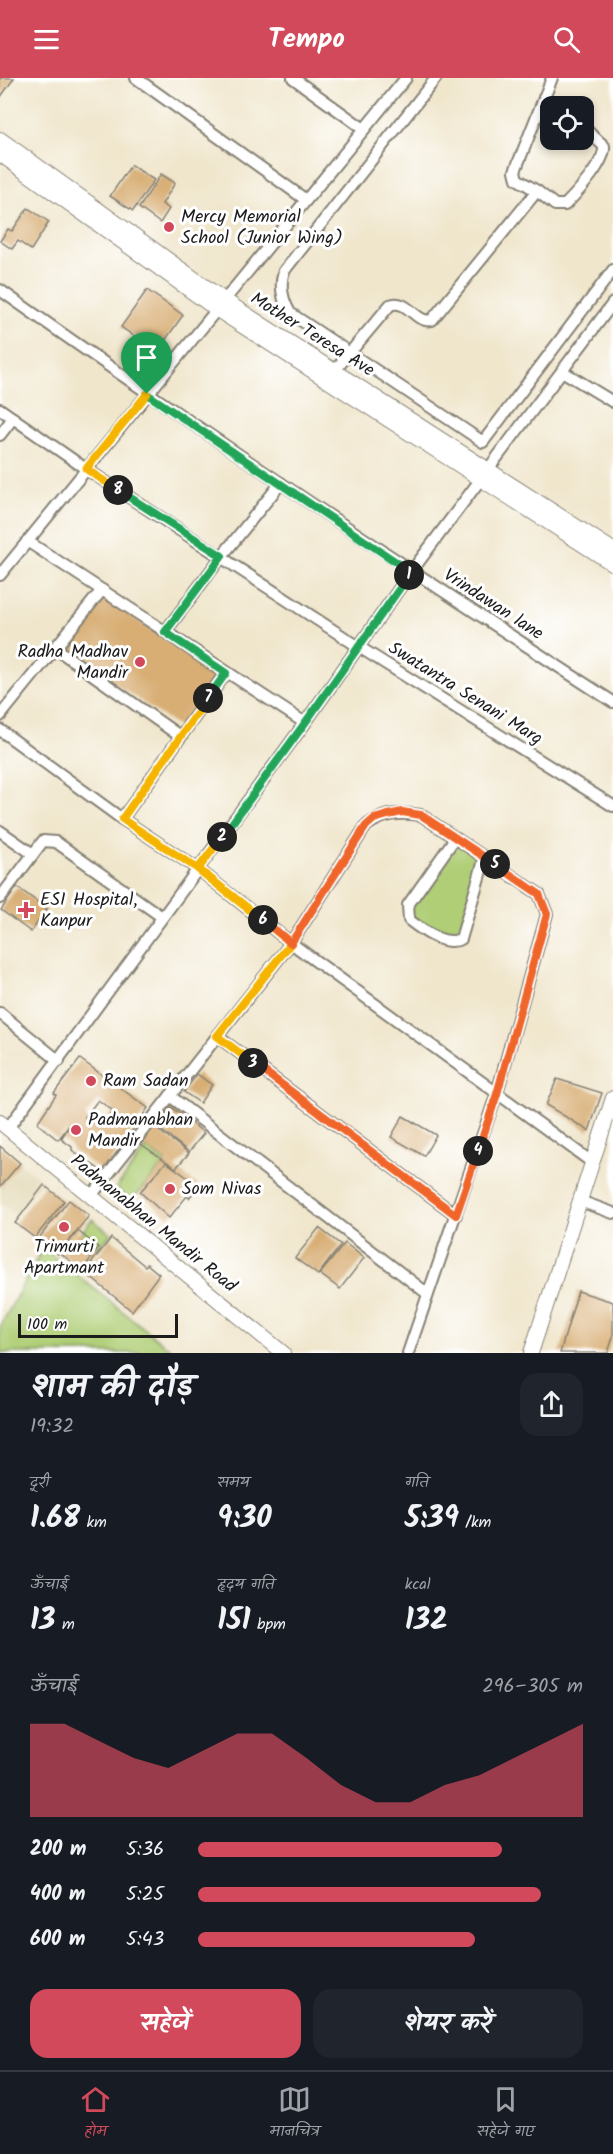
<!DOCTYPE html>
<html lang="hi">
<meta charset="utf-8">
<style>
body{margin:0;font-family:Kalam,"Playpen Sans Deva",sans-serif;background:#20242c;color:#f1f3f6;height:100vh;display:flex;flex-direction:column;font-size:22px;white-space:nowrap}
*{box-sizing:border-box;margin:0}
p{font-size:20px;color:#9ea1a6}
.icon{flex:none;width:33px;height:33px;fill:none;stroke:currentColor;stroke-width:2;stroke-linecap:round;stroke-linejoin:round}
.map{position:relative;height:1275px;overflow:hidden}
.sheet{display:flex;flex-direction:column;background:#171b24;flex:1}
.sheet>*{flex:none}
.tools{position:absolute;left:540px;top:18px;display:grid;gap:12px}
.tools a{display:grid;place-items:center;width:54px;height:54px;border-radius:12px;background:#171b24;box-shadow:0 3px 9px #0003;font-size:30px}
.scale{position:absolute;left:18px;bottom:15px;width:160px;box-sizing:border-box;padding-left:6px;border:3px solid #1c1c1c;border-top:0;font-size:16px;line-height:21px;white-space:nowrap;color:#1c1c1c;-webkit-text-stroke:4px #fff;paint-order:stroke}
.pin{position:absolute;display:grid;place-items:center;width:51px;height:51px;color:#fff;margin:-62px -26px;border-radius:50% 50% 50% 0;rotate:-45deg;box-shadow:0 0 6px #0007}
.pin .icon{rotate:45deg}
.km{position:absolute;width:30px;height:30px;margin:-15px;border-radius:50%;background:#222;color:#fff;font-size:16px;line-height:30px;text-align:center}
.round{display:grid;place-items:center;flex:none;width:63px;height:63px;border-radius:18px;background:#20242c}
.summary{display:flex;align-items:center;justify-content:space-between;height:102px;padding:0 30px}
h1{font-size:33px;font-weight:700;line-height:45px}
.figures{display:grid;grid-template-columns:repeat(3,1fr);gap:9px;height:102px;padding:6px 30px}
.figures div{display:grid;align-content:center}
.figures b{font-size:30px;font-weight:700}
.figures small{font-size:16px;font-weight:400}
.figures p{font-size:16px}
.chart{height:168px;padding:12px 30px}
.chart p{display:flex;justify-content:space-between}
.chart svg{width:100%;height:108px;margin-top:6px;fill:#d1495b;opacity:.7}
.button{display:flex;gap:12px;margin-top:auto;padding:12px 30px}
.button a{flex:1;height:69px;border-radius:18px;background:#d1495b;color:#fff;font-size:24px;font-weight:700;line-height:69px;text-align:center}
.button a+a{background:#20242c;color:#f1f3f6}
ul{padding:0 30px;list-style:none;font-size:20px}
li{display:grid;grid-template-columns:96px 72px 1fr;align-items:center;height:45px}
li i{height:15px;border-radius:8px;background:#d1495b}
header{display:flex;justify-content:space-between;align-items:center;height:78px;padding:0 30px;background:#d1495b;color:#fff;font-size:27px;font-weight:700}
.tabs{display:flex;justify-content:space-around;align-items:center;height:84px;border-top:2px solid #363941;background:#171b24;font-size:16px;color:#9ea1a6}
.tabs a{display:grid;justify-items:center;gap:3px}
.tabs .current{color:#d1495b}
.map>svg:first-child{display:block}
.built{fill:#e5dbba}
.green{fill:#afce75;stroke:#667548;stroke-width:1.5}
.building{fill:#d8ae75;fill-rule:evenodd}
.lines{fill:none;stroke-linecap:round;stroke-linejoin:round}
.minor-casing{stroke:#868174;stroke-width:14}
.tertiary-casing{stroke:#868174;stroke-width:16}
.minor{stroke:#fff;stroke-width:10}
.tertiary{stroke:#fff;stroke-width:14}
.split-1-casing{stroke:#fff;stroke-width:12}
.split-2-casing{stroke:#fff;stroke-width:12}
.split-3-casing{stroke:#fff;stroke-width:12}
.split-4-casing{stroke:#fff;stroke-width:12}
.split-5-casing{stroke:#fff;stroke-width:12}
.split-6-casing{stroke:#fff;stroke-width:12}
.split-7-casing{stroke:#fff;stroke-width:12}
.split-8-casing{stroke:#fff;stroke-width:12}
.split-9-casing{stroke:#fff;stroke-width:12}
.split-1{stroke:#22a559;stroke-width:8}
.split-2{stroke:#22a559;stroke-width:8}
.split-3{stroke:#f5b400;stroke-width:8}
.split-4{stroke:#f0652b;stroke-width:8}
.split-5{stroke:#f0652b;stroke-width:8}
.split-6{stroke:#f0652b;stroke-width:8}
.split-7{stroke:#f5b400;stroke-width:8}
.split-8{stroke:#22a559;stroke-width:8}
.split-9{stroke:#f5b400;stroke-width:8}
.poi-dot{fill:#d1495b;stroke:#fff;stroke-width:2}
.labels{text-anchor:middle;dominant-baseline:central;stroke-width:6;stroke-linejoin:round;paint-order:stroke}
.poi-label{font-size:18px;fill:#1c1c1c;stroke:#fff;text-anchor:start}
.street-label{font-size:18px;fill:#1c1c1c;stroke:#fff}
</style>
<header><svg class="icon" aria-label="menu" viewBox="0 0 24 24"><path d="M4 6h16M4 12h16M4 18h16"/></svg>Tempo<svg class="icon" aria-label="search" viewBox="0 0 24 24"><circle cx="10" cy="10" r="6"/><path d="M15 15l6 6"/></svg></header>
<div class="map">
<svg width="613" height="1275" viewBox="0 0 613 1275">
<rect width="100%" height="100%" fill="#fff"/>
<filter id="ink" filterUnits="userSpaceOnUse"><feTurbulence type="fractalNoise" baseFrequency=".0167" numOctaves="2"/><feDisplacementMap in="SourceGraphic" scale="12" xChannelSelector="R" yChannelSelector="G"/><feConvolveMatrix kernelMatrix="1 2 1 2 8 2 1 2 1" color-interpolation-filters="sRGB"/></filter>
<filter id="wash" filterUnits="userSpaceOnUse"><feTurbulence type="fractalNoise" baseFrequency=".008" numOctaves="4" result="noise"/><feDisplacementMap in="SourceGraphic" scale="24" xChannelSelector="R" yChannelSelector="G"/><feGaussianBlur stdDeviation="1.35" result="paint"/><feColorMatrix in="noise" values="0 0 0 0 0 0 0 0 0 0 0 0 0 0 0 0 0 1.4 0 .05"/><feComposite in="paint" operator="in"/></filter>
<g filter="url(#wash)">
<rect width="100%" height="100%" fill="#f0e6cc"/>
<polygon class="built" points="20,1085 43,1103 15,1137 0,1124 0,1109"/>
<g class="green">
<polygon points="456,762 483,780 456,862 423,850 413,842 410,827"/>
<polygon points="146,1070 166,1084 131,1123 116,1110"/>
<polygon points="92,1141 111,1156 99,1170 81,1155"/>
<polygon points="43,1170 175,1275 0,1275 0,1249"/>
</g>
<g id="blocks">
<g class="building">
<polygon points="0,0 14,0 0,20"/>
<polygon points="131,87 154,102 133,133 110,118"/>
<polygon points="161,96 175,105 162,126 169,131 160,145 139,130"/>
<polygon points="28,130 49,144 31,172 18,163 12,171 0,163 8,151 12,153"/>
<polygon points="147,212 183,237 157,274 121,249"/>
<polygon points="101,517 216,597 179,650 64,570"/>
<polygon points="17,809 47,831 31,854 1,832"/>
<path d="M80 981 148 1030 103 1094 72 1072V1069L61 1061 69 1048 58 1062 37 1045 56 1017 54 1015ZM98 1022 113 1033 101 1049 85 1039Z"/>
<polygon points="197,996 212,1007 200,1025 184,1014"/>
<polygon points="557,1001 602,1015 589,1053 546,1027"/>
<polygon points="171,1029 204,1055 189,1074 156,1048"/>
<polygon points="403,1038 436,1057 424,1078 391,1059"/>
<polygon points="154,1049 189,1075 176,1090 141,1066"/>
<polygon points="0,1068 20,1085 0,1109"/>
<polygon points="166,1084 199,1108 189,1120 187,1118 169,1140 140,1114"/>
<polygon points="44,1107 64,1123 35,1160 15,1145"/>
<polygon points="69,1122 89,1138 58,1176 39,1160"/>
<polygon points="319,1150 341,1167 318,1197 295,1180"/>
<polygon points="78,1153 99,1170 82,1192 60,1175"/>
<polygon points="111,1160 145,1188 147,1186 159,1196 132,1233 84,1194"/>
<polygon points="345,1165 364,1180 340,1211 320,1196"/>
<polygon points="578,1213 613,1224 613,1259 608,1275 560,1275"/>
</g>
</g>
</g>
<g filter="url(#ink)">
<use href="#blocks" fill-opacity="0" stroke="#868174" stroke-width="1.5"/>
<g class="lines">
<defs>
<g id="minor">
<polyline points="136,0 306,122"/>
<polyline points="293,0 364,51"/>
<path d="M436 0 284 193C279 208 282 221 290 235L483 364 613 192"/>
<polyline points="544,19 556,28"/>
<path d="M537 113 555 127H565C576 116 606 84 604 68L584 50"/>
<path d="M0 212C201 354 406 490 613 624"/>
<polyline points="562,293 613,324"/>
<path d="M331 297 390 227C408 220 415 246 432 242L537 113 517 101 515 93 552 0"/>
<polyline points="0,331 86,391 359,569 613,728"/>
<polyline points="0,357 13,340"/>
<polyline points="27,463 305,645"/>
<polyline points="0,497 406,0"/>
<polyline points="165,554 222,478 281,405"/>
<polyline points="55,570 181,659"/>
<polyline points="0,638 102,512"/>
<polyline points="0,652 122,741 198,791 291,865 593,1085"/>
<polyline points="122,741 226,595"/>
<polyline points="0,753 33,776"/>
<path d="M455 760 408 827 409 842C422 852 444 869 461 861L485 779"/>
<polyline points="0,820 43,763 56,764 162,839"/>
<polyline points="0,935 59,983"/>
<polyline points="217,958 456,1137"/>
<polyline points="170,1018 428,1216"/>
<polyline points="8,1050 305,645 411,494 613,225"/>
<path d="M91 1118 291 865 366 748C383 735 400 734 421 737L539 816 547 836 497 1015 408 1275"/>
<polyline points="580,1123 613,1135"/>
</g>
<g id="tertiary">
<polyline points="0,61 224,222 613,472"/>
<polyline points="0,76 216,231 613,486"/>
<polyline points="0,1044 283,1275"/>
<polyline points="531,1275 613,1020"/>
</g>
</defs>
<use href="#minor" class="minor-casing"/>
<use href="#tertiary" class="tertiary-casing"/>
<use href="#minor" class="minor"/>
<use href="#tertiary" class="tertiary"/>
</g>
</g>
<g class="lines" filter="url(#ink)">
<defs>
<polyline id="split-1" points="147,316 411,494 409,497"/>
<polyline id="split-2" points="222,759 305,645 409,497"/>
<polyline id="split-3" points="222,759 198,791 291,865 217,958 253,985"/>
<polyline id="split-4" points="253,985 456,1137 478,1073"/>
<polyline id="split-5" points="478,1073 497,1016 547,836 539,816 495,786"/>
<polyline id="split-6" points="263,842 291,865 366,748 374,741 388,737 402,734 421,737 495,786"/>
<polyline id="split-7" points="208,620 122,741 198,791 263,842"/>
<polyline id="split-8" points="118,412 222,478 165,554 226,595 208,620"/>
<polyline id="split-9" points="118,412 86,391 147,316"/>
</defs>
<use href="#split-1" class="split-1-casing"/>
<use href="#split-2" class="split-2-casing"/>
<use href="#split-3" class="split-3-casing"/>
<use href="#split-4" class="split-4-casing"/>
<use href="#split-5" class="split-5-casing"/>
<use href="#split-6" class="split-6-casing"/>
<use href="#split-7" class="split-7-casing"/>
<use href="#split-8" class="split-8-casing"/>
<use href="#split-9" class="split-9-casing"/>
<use href="#split-1" class="split-1"/>
<use href="#split-2" class="split-2"/>
<use href="#split-3" class="split-3"/>
<use href="#split-4" class="split-4"/>
<use href="#split-5" class="split-5"/>
<use href="#split-6" class="split-6"/>
<use href="#split-7" class="split-7"/>
<use href="#split-8" class="split-8"/>
<use href="#split-9" class="split-9"/>
</g>
<g class="poi-dot">
<circle cx="169" cy="149" r="6"/>
<circle cx="140" cy="584" r="6"/>
<path d="M23 823h6v6h6v6h-6v6h-6v-6h-6v-6h6z"/>
<circle cx="91" cy="1003" r="6"/>
<circle cx="76" cy="1052" r="6"/>
<circle cx="170" cy="1111" r="6"/>
<circle cx="64" cy="1149" r="6"/>
</g>
<g class="labels">
<g class="poi-label">
<text x="181" y="139">Mercy Memorial<tspan x="181" dy="21">School (Junior Wing)</tspan></text>
<text x="128" y="574" text-anchor="end">Radha Madhav<tspan x="128" dy="21">Mandir</tspan></text>
<text x="40" y="822">ESI Hospital,<tspan x="40" dy="21">Kanpur</tspan></text>
<text x="103" y="1003">Ram Sadan</text>
<text x="88" y="1042">Padmanabhan<tspan x="88" dy="21">Mandir</tspan></text>
<text x="182" y="1111">Som Nivas</text>
<text x="64" y="1169" text-anchor="middle">Trimurti<tspan x="64" dy="21">Apartmant</tspan></text>
</g>
<g class="street-label">
<text transform="translate(312 257) rotate(32)">Mother Teresa Ave</text>
<text transform="translate(493 527) rotate(33)">Vrindawan lane</text>
<text transform="translate(465 616) rotate(32)">Swatantra Senani Marg</text>
<text transform="translate(153 1146) rotate(39)">Padmanabhan Mandir Road</text>
</g>
</g>
</svg>
<div class="tools">
<a><svg class="icon" aria-label="locate" viewBox="0 0 24 24"><circle cx="12" cy="12" r="6"/><path d="M12 2v4M12 18v4M2 12h4M18 12h4"/></svg></a>
</div>
<div class="scale">100 m</div>
<div class="pin" style="left:147px;top:316px;background:#1e9e55"><svg class="icon" aria-label="arrive" viewBox="0 0 24 24"><path d="M6 21V4h12l-3 4 3 4H6"/></svg></div>
<b class="km" style="left:409px;top:497px">1</b>
<b class="km" style="left:222px;top:759px">2</b>
<b class="km" style="left:253px;top:985px">3</b>
<b class="km" style="left:478px;top:1073px">4</b>
<b class="km" style="left:495px;top:786px">5</b>
<b class="km" style="left:263px;top:842px">6</b>
<b class="km" style="left:208px;top:620px">7</b>
<b class="km" style="left:118px;top:412px">8</b>
</div>
<section class="sheet">
<div class="summary"><div><h1>शाम की दौड़</h1><p>19:32</p></div><a class="round"><svg class="icon" aria-label="share" viewBox="0 0 24 24"><path d="M12 15V3M7 8l5-5 5 5M5 13v7h14v-7"/></svg></a></div>
<div class="figures">
<div><p>दूरी</p><b>1.68<small> km</small></b></div>
<div><p>समय</p><b>9:30</b></div>
<div><p>गति</p><b>5:39<small> /km</small></b></div>
</div>
<div class="figures">
<div><p>ऊँचाई</p><b>13<small> m</small></b></div>
<div><p>हृदय गति</p><b>151<small> bpm</small></b></div>
<div><p>kcal</p><b>132</b></div>
</div>
<div class="chart"><p><span>ऊँचाई</span>296–305 m</p>
<svg viewBox="0 0 160 44" preserveAspectRatio="none"><path d="M0 44V6L10 6L20 13L30 20L40 24L50 17L60 10L70 10L80 20L90 31L100 38L110 38L120 31L130 27L140 20L150 13L160 6V44z"/></svg>
</div>
<ul>
<li><b>200 m</b>5:36<i style="width:79%"></i></li>
<li><b>400 m</b>5:25<i style="width:89%"></i></li>
<li><b>600 m</b>5:43<i style="width:72%"></i></li>
</ul>
<div class="button"><a>सहेजें</a><a>शेयर करें</a></div>
</section>
<nav class="tabs">
<a class="current"><svg class="icon" aria-label="home" viewBox="0 0 24 24"><path d="M3 11l9-7 9 7M6 9v11h12V9"/></svg>होम</a>
<a><svg class="icon" aria-label="map" viewBox="0 0 24 24"><path d="M3 6l6-2 6 2 6-2v14l-6 2-6-2-6 2zM9 4v14M15 6v14"/></svg>मानचित्र</a>
<a><svg class="icon" aria-label="saved" viewBox="0 0 24 24"><path d="M7 4h10v16l-5-4-5 4z"/></svg>सहेजे गए</a>
</nav>
